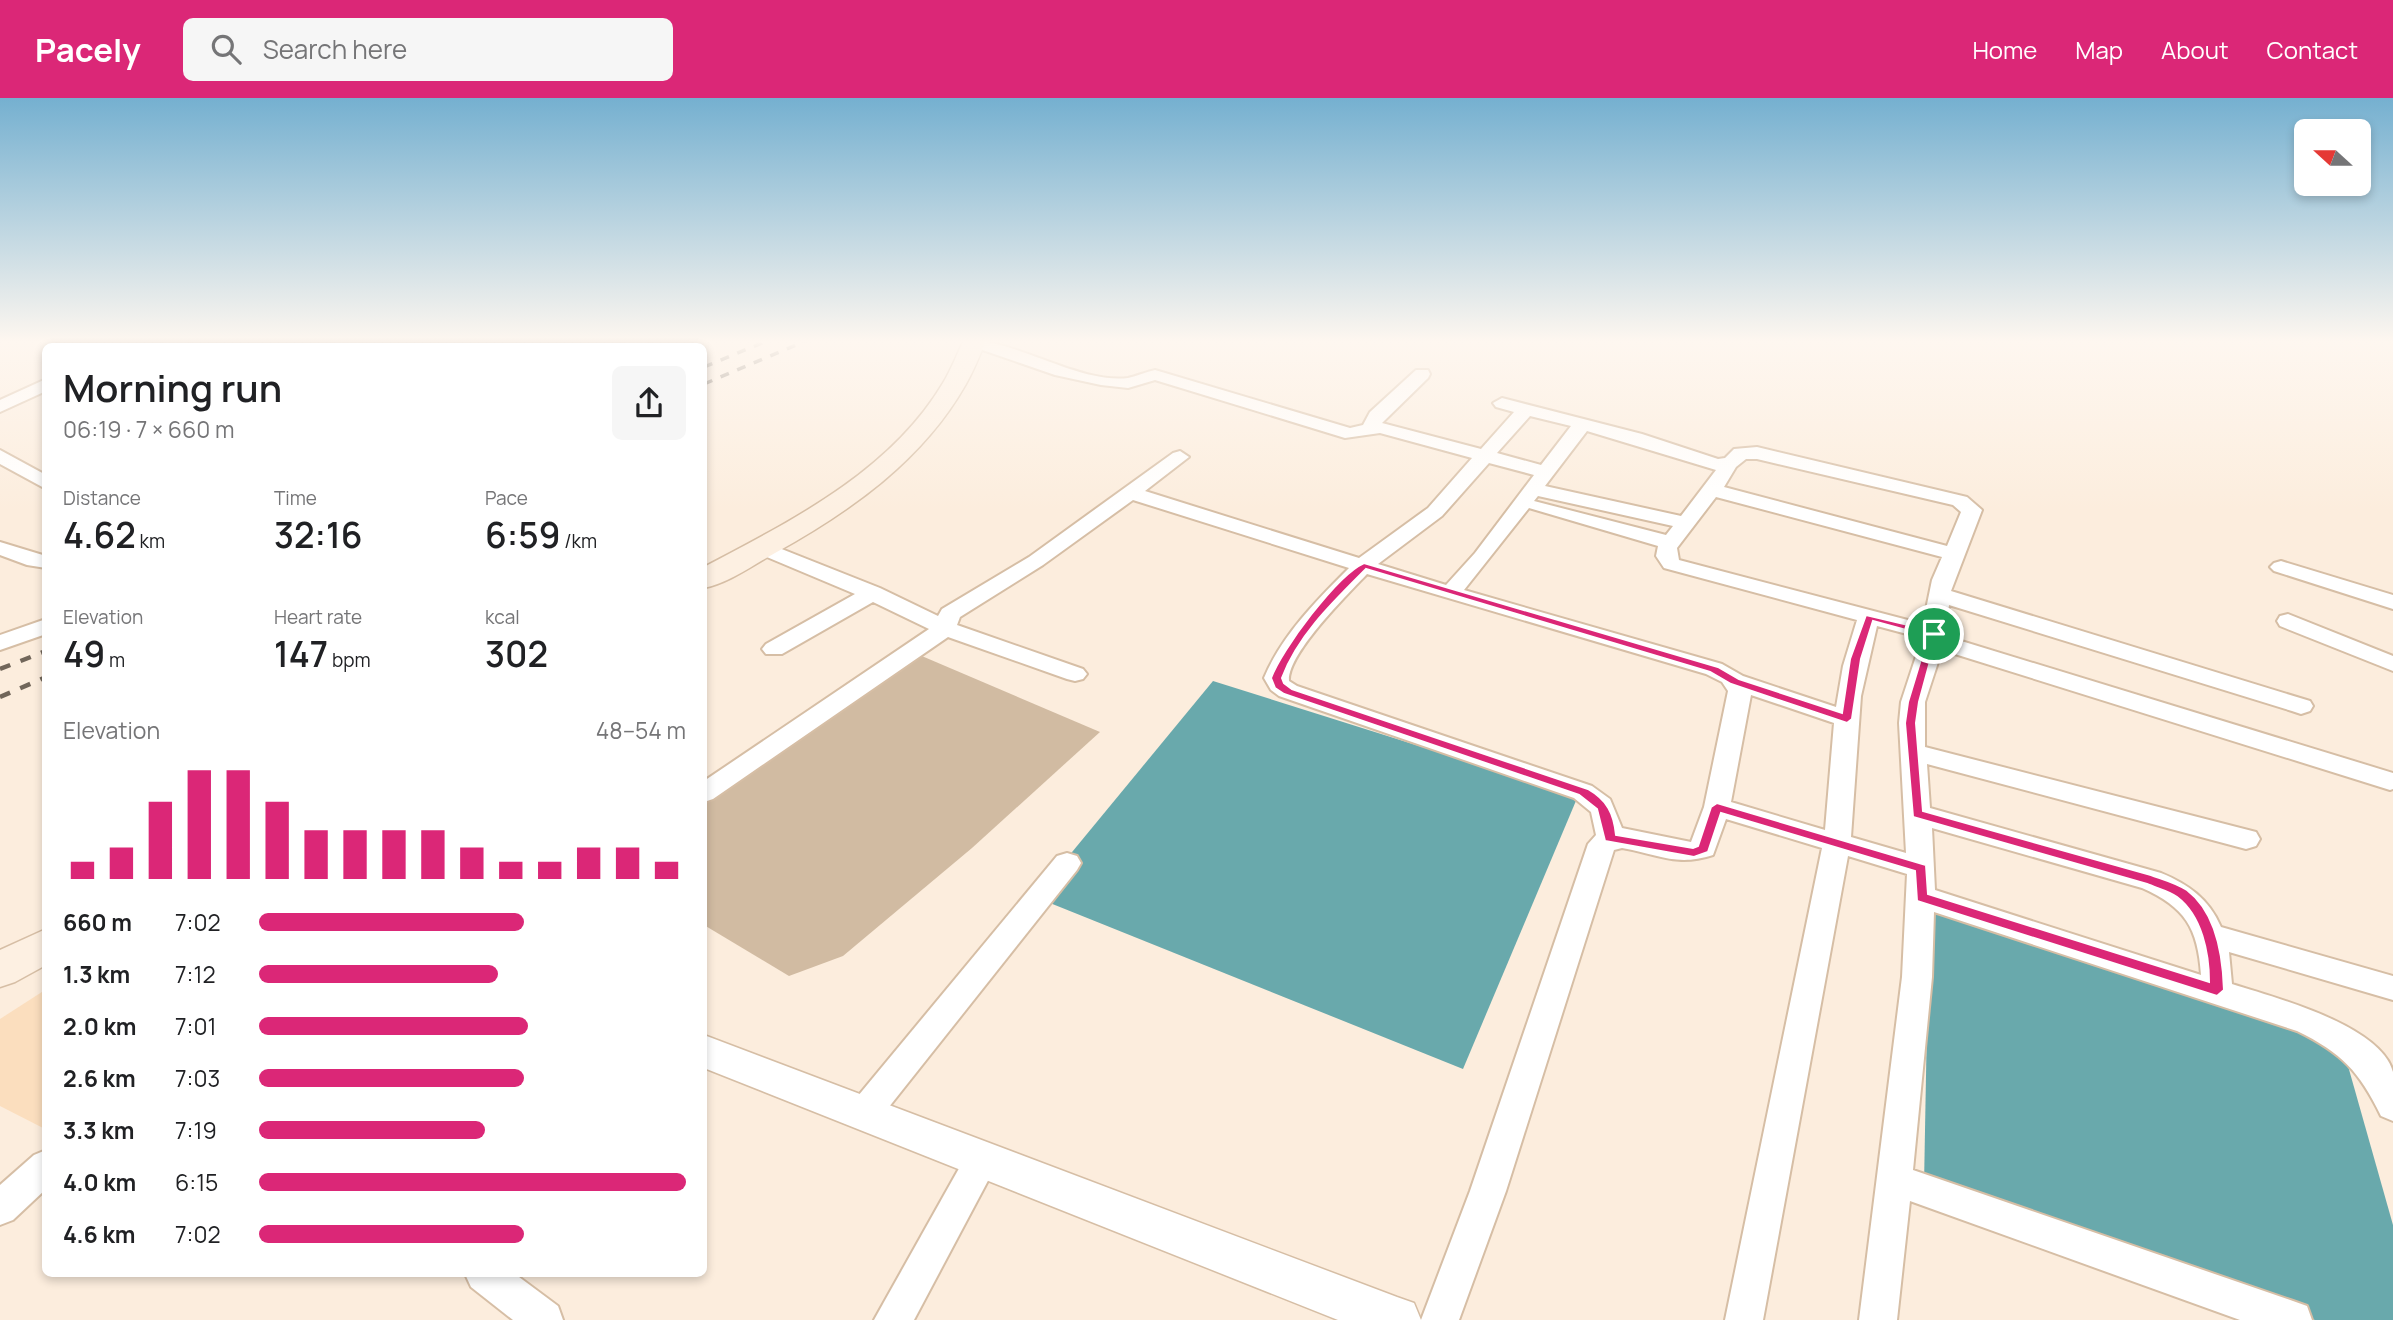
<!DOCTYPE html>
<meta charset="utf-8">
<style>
body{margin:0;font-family:Manrope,sans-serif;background:#f6f6f6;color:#202124;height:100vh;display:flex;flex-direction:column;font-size:26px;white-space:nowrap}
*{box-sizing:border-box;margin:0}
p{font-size:23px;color:#757577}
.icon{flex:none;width:38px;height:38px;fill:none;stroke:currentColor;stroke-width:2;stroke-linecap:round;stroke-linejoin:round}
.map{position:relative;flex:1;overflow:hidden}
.drawer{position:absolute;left:42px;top:245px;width:665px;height:934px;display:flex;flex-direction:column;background:#fff;border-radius:10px;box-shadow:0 4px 10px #0003}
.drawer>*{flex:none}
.needle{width:46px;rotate:291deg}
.fabs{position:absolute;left:2294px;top:21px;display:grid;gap:14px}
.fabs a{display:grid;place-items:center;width:77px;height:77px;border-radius:10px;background:#fff;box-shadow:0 4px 10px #0003;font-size:35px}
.pin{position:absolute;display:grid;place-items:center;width:60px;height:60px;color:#fff;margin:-30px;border:4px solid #fff;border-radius:50%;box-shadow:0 2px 7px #0007}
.round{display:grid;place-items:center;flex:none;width:74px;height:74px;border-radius:10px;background:#f6f6f6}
.head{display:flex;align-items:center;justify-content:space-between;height:119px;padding:0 21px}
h1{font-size:38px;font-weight:600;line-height:52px}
.stats{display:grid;grid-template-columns:repeat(3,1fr);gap:10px;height:119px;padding:7px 21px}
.stats div{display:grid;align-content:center}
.stats b{font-size:35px;font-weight:600}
.stats small{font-size:19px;font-weight:400}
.stats p{font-size:19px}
.chart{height:196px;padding:14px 21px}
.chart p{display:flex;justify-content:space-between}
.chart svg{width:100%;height:126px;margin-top:7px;stroke:#db2777;stroke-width:6}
ul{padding:0 21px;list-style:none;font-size:23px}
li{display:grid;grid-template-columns:112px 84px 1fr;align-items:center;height:52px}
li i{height:18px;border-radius:9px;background:#db2777}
header{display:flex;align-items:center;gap:42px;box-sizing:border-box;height:98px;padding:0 35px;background:#db2777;color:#fff}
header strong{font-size:33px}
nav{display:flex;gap:38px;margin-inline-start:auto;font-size:24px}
.search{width:490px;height:63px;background:#f6f6f6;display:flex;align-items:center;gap:18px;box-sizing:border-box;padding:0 24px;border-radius:10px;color:#757577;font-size:26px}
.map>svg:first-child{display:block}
.built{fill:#fbdebe}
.green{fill:#d1bba2}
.water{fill:#69a9ac}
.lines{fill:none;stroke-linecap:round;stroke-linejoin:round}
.minor-casing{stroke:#d6bea5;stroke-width:4}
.tertiary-casing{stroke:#d6bea5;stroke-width:3}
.secondary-casing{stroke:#d6bea5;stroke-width:3}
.minor{fill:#fff;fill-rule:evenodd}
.tertiary{fill:#fff;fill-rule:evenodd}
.secondary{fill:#fdf0e2;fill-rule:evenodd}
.rail-far1{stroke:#71665a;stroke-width:3.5;stroke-dasharray:9 9;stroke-linecap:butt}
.rail{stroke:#71665a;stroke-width:4.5;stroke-dasharray:11 11;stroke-linecap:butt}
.route{fill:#db2777;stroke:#fff;stroke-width:2;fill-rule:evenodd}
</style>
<header>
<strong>Pacely</strong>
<div class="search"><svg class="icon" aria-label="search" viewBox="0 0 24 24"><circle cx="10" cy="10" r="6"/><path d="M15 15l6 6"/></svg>Search here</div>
<nav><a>Home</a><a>Map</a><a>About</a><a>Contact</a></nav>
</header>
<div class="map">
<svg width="2393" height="1222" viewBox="0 0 2393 1222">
<rect width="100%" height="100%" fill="#fceddd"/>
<polygon class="built" points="45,892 45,1031 0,1008 0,921"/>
<polygon class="green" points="903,550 1100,634 972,750 843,858 789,878 704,827 704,695"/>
<g class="water">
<polygon points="1213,583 1578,698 1463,971 1035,799"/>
<polygon points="1929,814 2337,929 2393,1127 2393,1222 2315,1222 1924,1087"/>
</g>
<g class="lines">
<defs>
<g id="minor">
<polygon points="169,242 194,242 181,248 157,248"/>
<polygon points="340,242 366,242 352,248 328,248"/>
<polygon points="630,242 653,242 642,248 620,248"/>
<path d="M967 242C1017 242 1079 286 1128 280 1137 278 1146 274 1155 272L1350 330 1363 327 1370 314 1416 272H1428L1430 276 1428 280 1382 325 1481 351 1514 314 1496 309 1493 305 1502 300 1642 336 1718 361 1725 360 1734 351 1757 349 1967 399 1982 412 1951 493 2310 603 2313 608 2310 613 2301 616 2292 613 1949 507 1945 538 2393 675V691L2390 692 1942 552 1925 604V649L2256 734 2260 741 2256 748 2246 751 1927 666 1930 710 2161 775C2188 786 2209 801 2221 829L2393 878V902L2229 854 2232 886C2273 899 2381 927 2393 974 2393 988 2393 1008 2393 1023L2381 1018C2359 973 2342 955 2297 933L1934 814 1932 879 1913 1072 2293 1203 2307 1208 2312 1222H2240L1910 1103 1897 1222H1859L1902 879 1907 776 1848 758 1763 1222H1725L1822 750 1726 721 1713 757C1676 769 1658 756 1622 750L1614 752 1506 1093 1459 1222H1421L1470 1093 1588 746 1596 737 1591 714 1574 700 1279 598 1271 592 1264 580C1282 537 1317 502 1349 470L1133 402 1043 467 960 519 957 527 1083 571 1087 576 1083 581 1075 583 1067 581 948 539 713 701 704 704V683L929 531 873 504 782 556H766L762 551 766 546 855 496 755 454 752 450 755 446H769L880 490 938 518 942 511 1029 459 1173 355 1180 353 1189 359 1145 393 1359 460 1428 410 1472 360 1380 335 1345 340 1155 282 1128 290 1101 287 1055 277 968 247ZM1530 318 1571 328 1541 367 1497 355ZM1587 333 1716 372 1681 418 1545 388ZM1746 361H1757L1953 407 1961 414 1947 448 1724 389 1736 369ZM1489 365 1534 377 1475 455 1446 487 1378 466 1442 418ZM1538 398 1673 428 1666 437 1534 403ZM1716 399 1942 459 1932 482 1923 526 1679 462 1677 450ZM1529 410 1658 448 1656 458 1664 470 1857 522 1843 568 1836 609 1743 578 1722 566 1464 492ZM1367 476 1706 576 1722 584 1728 593 1704 709 1691 744 1622 730 1610 701 1592 688 1297 588 1289 583C1287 556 1348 496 1367 476ZM1877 528 1922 540 1901 604 1899 625 1906 755 1851 739 1861 598ZM1751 597 1834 625 1825 732 1731 704ZM1932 730 2142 790C2185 809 2198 830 2201 877L1935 792Z"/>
<polygon points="46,281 46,293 0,314 0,302"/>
<polygon points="0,352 46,377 46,391 0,366"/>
<polygon points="0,444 46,458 46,470 27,467 0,457"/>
<polygon points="2281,463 2393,497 2393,511 2274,473 2270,469 2274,465"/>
<polygon points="2288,516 2393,558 2393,573 2280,528 2277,523 2280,518"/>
<polygon points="46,521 46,536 0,552 0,537"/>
<polygon points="1067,755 1077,758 1081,765 1077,772 877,1024 865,1029 853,1024 848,1014 853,1004 1057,758"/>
<polygon points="983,1044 995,1049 1000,1060 914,1222 874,1222 971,1049"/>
<polygon points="46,1052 46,1091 13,1122 0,1127 0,1087 34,1057"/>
<polygon points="465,1176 515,1176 558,1208 563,1222 513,1222 471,1189"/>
</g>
<polygon id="tertiary" points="704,937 1397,1199 1414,1205 1421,1222 1338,1222 704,970"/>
<g id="secondary">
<path d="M964 242H986C980 257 974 272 966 286 923 362 851 413 775 455 753 467 729 485 704 490V469C791 423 890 374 943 285 951 272 957 256 964 242Z"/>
<polygon points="46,831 46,867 15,884 0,889 0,852"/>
</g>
</defs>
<use href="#minor" class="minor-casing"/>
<use href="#tertiary" class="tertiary-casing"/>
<use href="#secondary" class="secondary-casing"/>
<use href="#minor" class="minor"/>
<use href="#tertiary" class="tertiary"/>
<use href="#secondary" class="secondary"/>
<g class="rail-far1">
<polyline points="704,269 769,242"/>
<polyline points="704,286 808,242"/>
</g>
<g class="rail">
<polyline points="0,571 46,553"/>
<polyline points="0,599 46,579"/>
</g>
</g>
<linearGradient id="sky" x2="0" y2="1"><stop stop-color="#75b0d0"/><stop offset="0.59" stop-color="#fef7f0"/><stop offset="1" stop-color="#fef7f0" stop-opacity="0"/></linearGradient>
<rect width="2393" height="413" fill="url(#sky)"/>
<path class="route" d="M1364 465 1718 569 1739 581 1842 615 1850 561 1866 517 1938 534 1919 604 1916 625 1923 713 2151 777C2162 781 2177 785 2187 792 2216 814 2223 858 2224 892L2217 898 1917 803 1915 773 1721 715 1708 754 1694 759 1605 743 1597 711 1579 697 1284 596 1275 590 1271 580C1281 552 1337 477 1364 465ZM1366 471 1710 574 1731 586 1847 625 1852 621 1861 561 1873 523 1928 538 1908 604 1905 625 1913 719 2147 786C2156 790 2169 793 2177 799 2202 818 2209 855 2209 884L1928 796 1926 767 1717 705 1711 709 1698 748 1693 750 1616 737C1614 715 1607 702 1588 691L1292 591 1284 585 1282 580C1298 537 1334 503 1366 471Z"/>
</svg>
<div class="fabs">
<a><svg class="needle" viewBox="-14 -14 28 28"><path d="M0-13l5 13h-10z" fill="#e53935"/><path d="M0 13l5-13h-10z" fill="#757577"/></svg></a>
</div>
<div class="pin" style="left:1934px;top:536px;background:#1e9e55"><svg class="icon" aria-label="arrive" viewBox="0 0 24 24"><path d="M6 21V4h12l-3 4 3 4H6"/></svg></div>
<section class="drawer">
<div class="head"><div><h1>Morning run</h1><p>06:19 · 7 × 660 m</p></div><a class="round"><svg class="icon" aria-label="share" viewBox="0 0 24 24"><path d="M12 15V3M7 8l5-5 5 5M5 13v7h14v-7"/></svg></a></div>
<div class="stats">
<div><p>Distance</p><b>4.62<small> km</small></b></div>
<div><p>Time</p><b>32:16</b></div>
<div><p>Pace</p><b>6:59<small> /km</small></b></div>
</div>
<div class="stats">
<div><p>Elevation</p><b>49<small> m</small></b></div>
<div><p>Heart rate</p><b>147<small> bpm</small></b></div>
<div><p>kcal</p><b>302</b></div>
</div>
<div class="chart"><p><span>Elevation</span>48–54 m</p>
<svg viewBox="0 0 160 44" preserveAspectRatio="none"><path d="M5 44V38M15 44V33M25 44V17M35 44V6M45 44V6M55 44V17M65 44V27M75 44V27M85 44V27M95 44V27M105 44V33M115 44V38M125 44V38M135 44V33M145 44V33M155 44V38"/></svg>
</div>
<ul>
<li><b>660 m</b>7:02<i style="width:62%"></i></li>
<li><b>1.3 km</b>7:12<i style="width:56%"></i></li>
<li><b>2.0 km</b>7:01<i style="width:63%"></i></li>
<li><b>2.6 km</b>7:03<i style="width:62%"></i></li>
<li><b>3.3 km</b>7:19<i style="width:53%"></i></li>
<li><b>4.0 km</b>6:15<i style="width:100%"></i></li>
<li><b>4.6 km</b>7:02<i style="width:62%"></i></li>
</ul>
</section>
</div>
